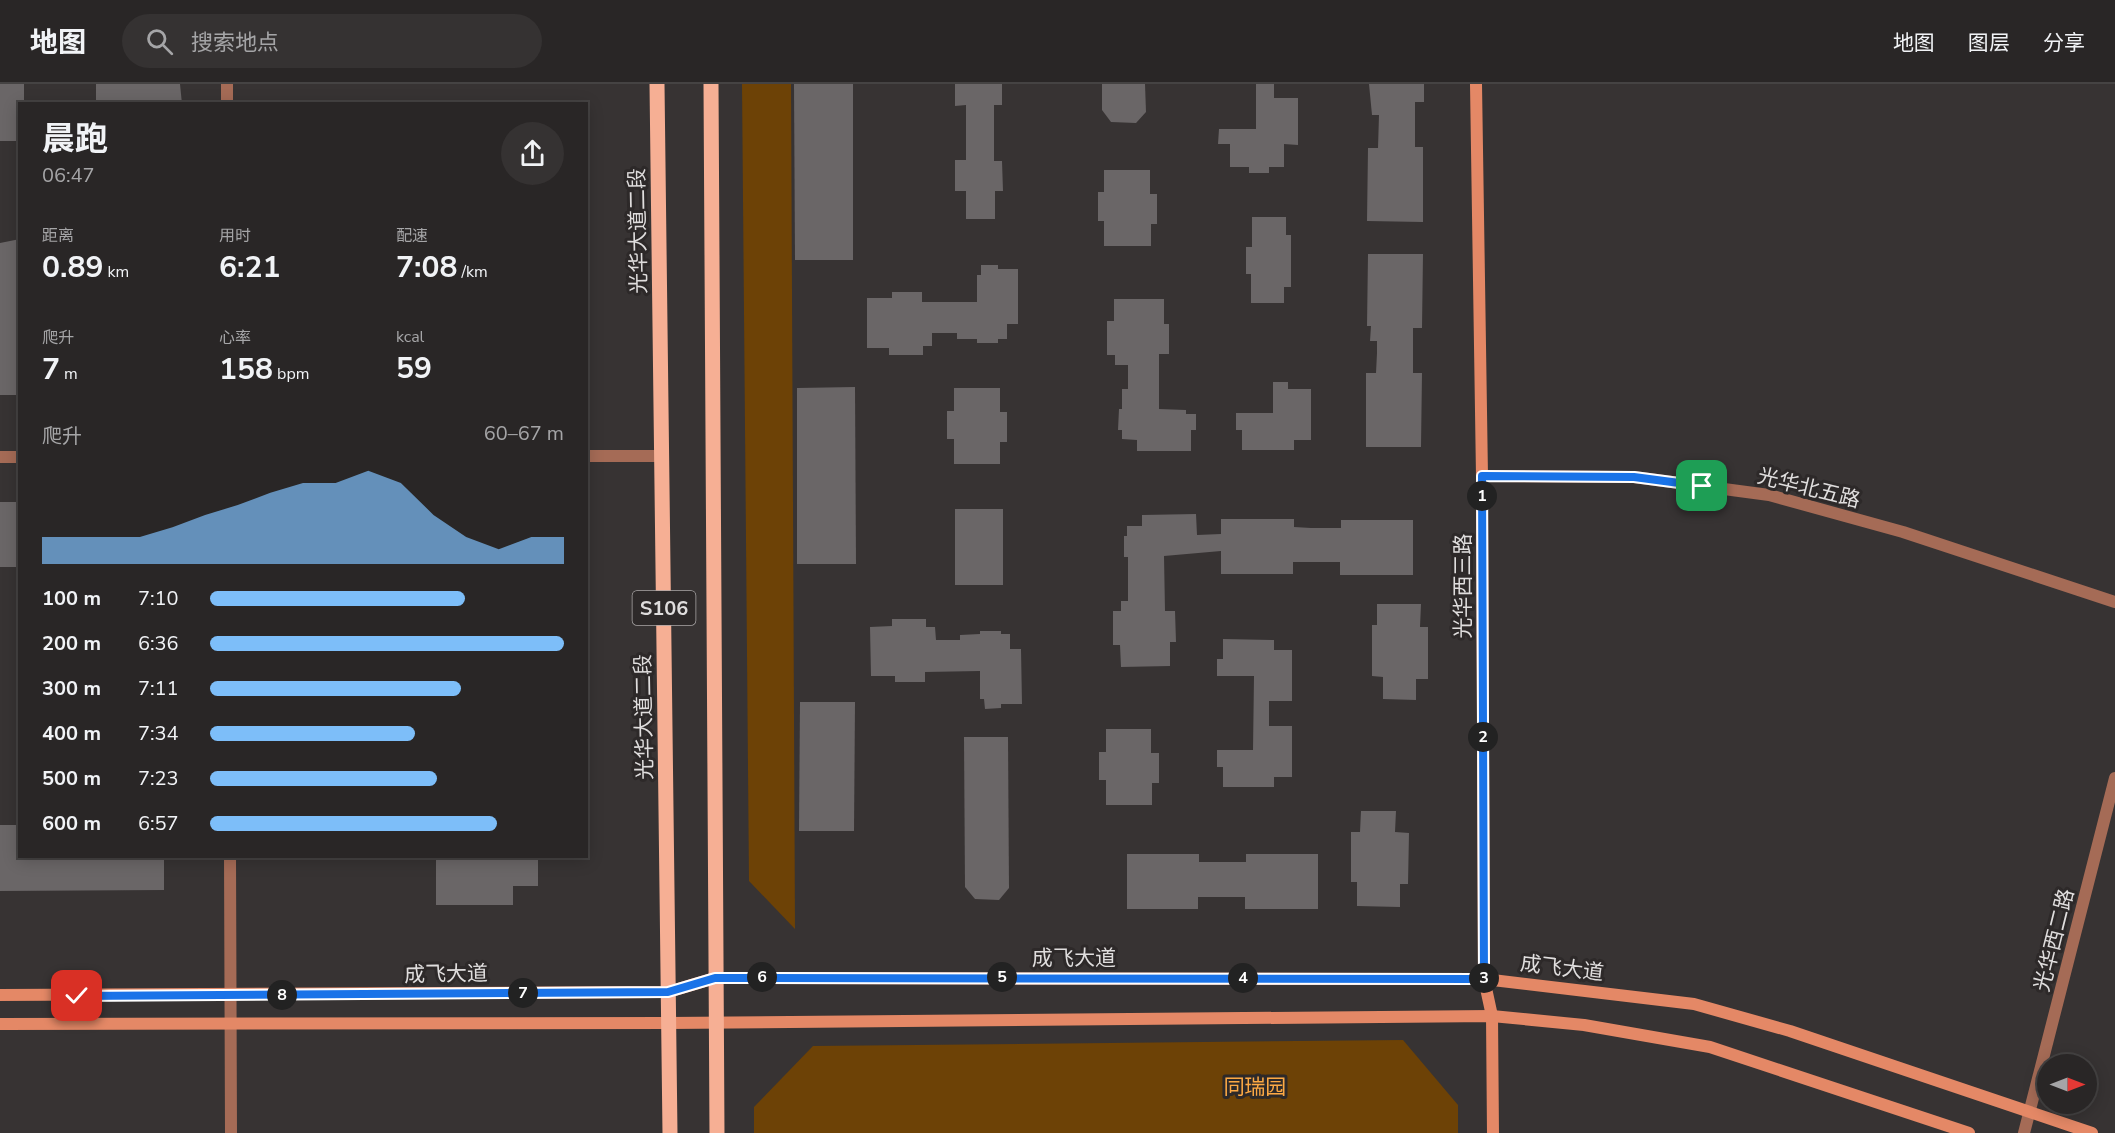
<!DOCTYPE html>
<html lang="zh">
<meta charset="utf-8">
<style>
body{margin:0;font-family:"Nunito Sans","Noto Sans SC",sans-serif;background:#353232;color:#f1f3f6;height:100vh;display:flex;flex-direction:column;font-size:22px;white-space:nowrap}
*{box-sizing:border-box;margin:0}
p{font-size:20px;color:#a5a5a7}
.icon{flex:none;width:33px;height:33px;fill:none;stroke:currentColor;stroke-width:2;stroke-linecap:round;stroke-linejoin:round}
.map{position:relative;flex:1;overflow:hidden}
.side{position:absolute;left:18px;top:18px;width:570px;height:756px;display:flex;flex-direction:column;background:#292626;border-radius:0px;box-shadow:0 3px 15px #0003,0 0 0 2px #454343}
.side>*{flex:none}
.needle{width:39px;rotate:90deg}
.tools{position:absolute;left:2037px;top:970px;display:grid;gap:12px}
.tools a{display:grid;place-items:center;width:60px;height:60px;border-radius:50%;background:#292626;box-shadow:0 3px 15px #0003,0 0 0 2px #454343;font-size:30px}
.pin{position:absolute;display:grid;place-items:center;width:51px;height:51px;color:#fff;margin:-26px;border-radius:12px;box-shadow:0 3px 9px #0006}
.km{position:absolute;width:30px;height:30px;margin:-15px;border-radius:50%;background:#222;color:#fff;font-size:16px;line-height:30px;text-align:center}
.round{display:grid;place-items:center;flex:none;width:63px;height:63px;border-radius:32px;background:#353232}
.overview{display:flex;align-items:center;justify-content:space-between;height:102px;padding:0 24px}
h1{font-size:33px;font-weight:700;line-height:45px}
.metrics{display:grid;grid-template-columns:repeat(3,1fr);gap:9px;height:102px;padding:6px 24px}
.metrics div{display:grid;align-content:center}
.metrics b{font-size:30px;font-weight:700}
.metrics small{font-size:16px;font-weight:400}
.metrics p{font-size:16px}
.chart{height:168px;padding:12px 24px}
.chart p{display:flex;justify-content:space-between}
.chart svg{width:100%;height:108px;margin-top:6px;fill:#7dbef9;opacity:.7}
ul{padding:0 24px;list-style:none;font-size:20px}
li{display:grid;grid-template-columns:96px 72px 1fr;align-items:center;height:45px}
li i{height:15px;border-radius:8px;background:#7dbef9}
header{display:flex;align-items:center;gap:36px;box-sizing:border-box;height:84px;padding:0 30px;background:#292626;border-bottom:2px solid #454343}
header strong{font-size:28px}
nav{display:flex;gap:33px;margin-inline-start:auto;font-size:21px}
.search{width:420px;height:54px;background:#353232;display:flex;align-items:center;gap:15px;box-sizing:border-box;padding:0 21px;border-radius:33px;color:#a5a5a7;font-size:22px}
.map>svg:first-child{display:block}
.green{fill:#6d4206}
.building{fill:#6a6667}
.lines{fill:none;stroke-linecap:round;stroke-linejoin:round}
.street{stroke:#a56b56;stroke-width:12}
.secondary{stroke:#e48866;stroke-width:12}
.primary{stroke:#f6af94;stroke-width:15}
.route-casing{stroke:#fff;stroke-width:12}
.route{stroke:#1a73e8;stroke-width:8}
.labels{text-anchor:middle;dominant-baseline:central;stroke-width:6;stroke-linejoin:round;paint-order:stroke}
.shield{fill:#2d2929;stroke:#aaa7a7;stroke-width:1.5}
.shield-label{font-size:20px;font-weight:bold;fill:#dfdddd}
.street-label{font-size:21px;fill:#dfdddd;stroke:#2d2929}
.park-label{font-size:21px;fill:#fda944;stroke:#2d2929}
</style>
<header>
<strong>地图</strong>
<div class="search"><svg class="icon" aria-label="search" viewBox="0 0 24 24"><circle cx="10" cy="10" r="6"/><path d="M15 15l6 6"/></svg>搜索地点</div>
<nav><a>地图</a><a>图层</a><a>分享</a></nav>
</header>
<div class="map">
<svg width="2115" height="1049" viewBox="0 0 2115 1049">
<rect width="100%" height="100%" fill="#373333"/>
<g class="green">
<polygon points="742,0 791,0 795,845 749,797"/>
<polygon points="1403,956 1458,1021 1458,1049 754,1049 754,1023 813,962"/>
</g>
<g class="building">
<polygon points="0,0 24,0 24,20 20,20 20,57 0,57"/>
<polygon points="96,0 180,0 182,20 96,20"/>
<polygon points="794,0 853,0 853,176 795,176"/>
<polygon points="955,0 1002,0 1002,21 994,21 994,77 1002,77 1003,107 995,107 995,135 966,135 966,107 955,107 955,76 966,76 966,21 955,22"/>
<polygon points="1102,0 1145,0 1146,28 1136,39 1111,38 1102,26"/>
<polygon points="1256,0 1274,0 1274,14 1298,14 1298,61 1284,60 1284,83 1269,83 1269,89 1249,89 1249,83 1230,83 1230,60 1218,60 1219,45 1256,45"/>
<polygon points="1369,0 1424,0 1424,18 1415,18 1415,63 1423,63 1423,138 1367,137 1368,64 1378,64 1379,31 1372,31"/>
<polygon points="1104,86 1150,86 1150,110 1157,110 1157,140 1151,140 1151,162 1104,162 1104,137 1098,137 1098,108 1104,108"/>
<polygon points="1252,133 1286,133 1286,151 1291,151 1291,203 1284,203 1284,219 1251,219 1251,190 1246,190 1246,163 1252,163"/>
<polygon points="20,155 20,311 0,311 0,159"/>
<polygon points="1368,170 1423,170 1422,244 1413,244 1413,289 1422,289 1421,363 1366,363 1366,289 1376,289 1377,269 1377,257 1370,257 1371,242 1367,242"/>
<polygon points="981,181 998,181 998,185 1018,185 1018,240 1007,240 1007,255 998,255 998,259 977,259 977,255 957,255 957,249 932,249 932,262 923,262 923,271 889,271 889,264 867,264 867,214 892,214 892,208 922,208 922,218 977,218 977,191 981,191"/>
<polygon points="1114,215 1164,215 1164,240 1169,240 1169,270 1159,270 1159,325 1186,326 1186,330 1196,330 1196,346 1191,346 1191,367 1137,367 1137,356 1122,355 1122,346 1118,346 1119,325 1122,325 1122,305 1128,305 1128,281 1115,281 1115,271 1107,271 1107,237 1114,237"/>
<polygon points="1273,298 1288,298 1288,305 1311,305 1311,356 1294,356 1294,366 1242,366 1242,346 1236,346 1236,329 1273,329"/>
<polygon points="855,303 856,480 797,480 797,304"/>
<polygon points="954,304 1000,304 1000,328 1007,328 1007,358 1000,358 1000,380 954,380 954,355 947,355 947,327 954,327"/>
<rect x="0" y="418" width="20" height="65"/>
<rect x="955" y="425" width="48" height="76"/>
<polygon points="1196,430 1197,451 1221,450 1221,435 1294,435 1294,443 1311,444 1341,444 1341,436 1413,436 1413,491 1340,491 1340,478 1293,478 1293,490 1221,490 1221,467 1164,472 1165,527 1175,527 1176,558 1170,558 1170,582 1121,583 1120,561 1113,561 1113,527 1121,527 1121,517 1128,517 1128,473 1124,473 1124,452 1127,452 1127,442 1142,442 1142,431"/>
<polygon points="1377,520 1421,520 1420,543 1428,543 1428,595 1416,595 1416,616 1383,615 1383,593 1372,592 1372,541 1377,541"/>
<polygon points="892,535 926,535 926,543 935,543 936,556 960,556 960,551 980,550 980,547 1001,547 1001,550 1010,550 1010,565 1021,565 1022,620 1001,620 1001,624 985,625 984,615 980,615 980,587 925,588 925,598 895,598 895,592 871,592 870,543 892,542"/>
<polygon points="1223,555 1274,556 1274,566 1292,566 1292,617 1269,617 1269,642 1292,642 1292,693 1274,693 1274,703 1223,703 1223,683 1217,683 1217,666 1253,666 1254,592 1217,592 1217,575 1223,575"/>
<polygon points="800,618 855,618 854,747 799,747"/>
<polygon points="1106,645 1151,645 1151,669 1159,669 1159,699 1152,699 1152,721 1106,721 1106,696 1099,696 1099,668 1106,668"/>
<polygon points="964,653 1008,653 1009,804 999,816 975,815 965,803"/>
<polygon points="1361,727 1396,727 1395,748 1409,749 1408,800 1400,800 1400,823 1357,822 1357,798 1351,798 1351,748 1360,748"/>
<polygon points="0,741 20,741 20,772 164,772 164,806 0,807"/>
<polygon points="1127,770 1199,770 1199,778 1246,778 1246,770 1318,770 1318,825 1245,825 1245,813 1198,813 1198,825 1127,825"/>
<polygon points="436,772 538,772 538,802 513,802 513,821 436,821"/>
</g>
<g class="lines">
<g class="street">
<polyline points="227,0 227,20"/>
<polyline points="586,372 662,372"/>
<polyline points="0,373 20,373"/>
<polyline points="1482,392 1634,393 1769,411 1903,448 2115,518"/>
<polyline points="230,772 231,1049"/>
<polyline points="2024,1049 2115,694"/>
</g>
<g class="secondary">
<polyline points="1476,0 1482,392 1484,895 1492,932 1493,1049"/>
<polyline points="0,911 668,908 715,894 1484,895 1694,920 1790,947 2092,1049"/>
<polyline points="0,940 668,939 1492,932 1584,941 1710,963 1969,1049"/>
</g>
<g class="primary">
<polyline points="657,0 670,1049"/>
<polyline points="711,0 717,1049"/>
</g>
</g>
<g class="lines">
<defs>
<polyline id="route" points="77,912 668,908 715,894 1484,895 1482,392 1634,393 1702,402"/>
</defs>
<use href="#route" class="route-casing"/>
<use href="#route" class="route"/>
</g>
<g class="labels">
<rect class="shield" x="632.5" y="507" width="63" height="34" rx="4.5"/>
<g class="shield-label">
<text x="664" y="524">S106</text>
</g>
<g class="street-label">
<text transform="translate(638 147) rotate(-91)">光华大道二段</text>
<text transform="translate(1809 404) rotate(14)">光华北五路</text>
<text transform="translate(1463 502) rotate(-90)">光华西三路</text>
<text transform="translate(644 633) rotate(-91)">光华大道二段</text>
<text transform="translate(2054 856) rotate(-76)">光华西二路</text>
<text x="1074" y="874">成飞大道</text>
<text transform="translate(1562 884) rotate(7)">成飞大道</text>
<text transform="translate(446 890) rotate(-1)">成飞大道</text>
</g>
<g class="park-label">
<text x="1255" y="1003">同瑞园</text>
</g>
</g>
</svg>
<div class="tools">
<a><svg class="needle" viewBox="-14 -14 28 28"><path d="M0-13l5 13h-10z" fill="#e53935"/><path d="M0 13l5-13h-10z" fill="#a5a5a7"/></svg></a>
</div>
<div class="pin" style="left:1702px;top:402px;background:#1e9e55"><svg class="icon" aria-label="arrive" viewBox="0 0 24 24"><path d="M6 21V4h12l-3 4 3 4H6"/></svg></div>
<div class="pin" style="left:77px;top:912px;background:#d93025"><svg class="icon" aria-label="check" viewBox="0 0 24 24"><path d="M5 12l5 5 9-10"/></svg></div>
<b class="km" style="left:1482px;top:412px">1</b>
<b class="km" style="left:1483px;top:653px">2</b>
<b class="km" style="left:1484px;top:894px">3</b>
<b class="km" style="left:1243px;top:894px">4</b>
<b class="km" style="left:1002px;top:893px">5</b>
<b class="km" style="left:762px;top:893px">6</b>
<b class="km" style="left:523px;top:909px">7</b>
<b class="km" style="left:282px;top:911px">8</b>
<section class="side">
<div class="overview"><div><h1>晨跑</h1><p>06:47</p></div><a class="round"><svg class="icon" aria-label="share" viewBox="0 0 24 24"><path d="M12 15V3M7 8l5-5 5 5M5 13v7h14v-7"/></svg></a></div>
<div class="metrics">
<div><p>距离</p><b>0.89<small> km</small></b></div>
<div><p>用时</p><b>6:21</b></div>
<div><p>配速</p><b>7:08<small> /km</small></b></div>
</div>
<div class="metrics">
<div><p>爬升</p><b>7<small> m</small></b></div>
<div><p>心率</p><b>158<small> bpm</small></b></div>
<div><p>kcal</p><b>59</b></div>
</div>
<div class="chart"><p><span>爬升</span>60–67 m</p>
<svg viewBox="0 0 160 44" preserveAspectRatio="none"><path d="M0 44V33L10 33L20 33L30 33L40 29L50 24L60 20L70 15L80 11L90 11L100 6L110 11L120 24L130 33L140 38L150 33L160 33V44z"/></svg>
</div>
<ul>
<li><b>100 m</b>7:10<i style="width:72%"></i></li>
<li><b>200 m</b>6:36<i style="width:100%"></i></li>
<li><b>300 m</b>7:11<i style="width:71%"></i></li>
<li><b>400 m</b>7:34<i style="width:58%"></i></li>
<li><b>500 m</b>7:23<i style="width:64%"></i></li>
<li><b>600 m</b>6:57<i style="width:81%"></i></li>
</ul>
</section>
</div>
